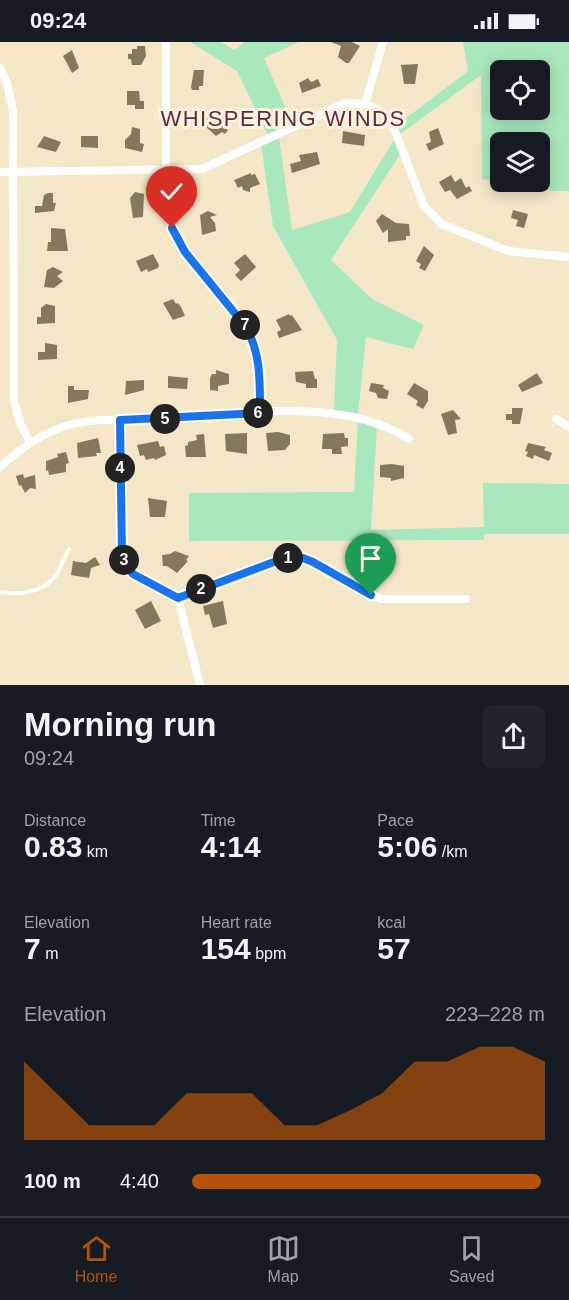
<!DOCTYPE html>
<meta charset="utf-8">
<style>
body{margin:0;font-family:Helvetica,sans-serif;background:#20242c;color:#f1f3f6;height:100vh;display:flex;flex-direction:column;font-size:22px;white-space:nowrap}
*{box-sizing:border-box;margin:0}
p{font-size:20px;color:#9ea1a6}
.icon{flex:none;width:33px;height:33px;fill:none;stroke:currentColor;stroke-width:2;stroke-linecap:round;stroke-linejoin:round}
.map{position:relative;height:643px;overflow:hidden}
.sheet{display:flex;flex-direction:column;background:#171b24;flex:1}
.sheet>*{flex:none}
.fabs{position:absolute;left:490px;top:18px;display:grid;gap:12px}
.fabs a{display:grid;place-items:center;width:60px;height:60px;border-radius:9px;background:#171b24;box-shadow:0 3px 15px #0003;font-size:30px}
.pin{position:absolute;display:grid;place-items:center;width:51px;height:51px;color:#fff;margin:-62px -26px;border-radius:50% 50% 50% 0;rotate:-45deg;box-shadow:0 0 6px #0007}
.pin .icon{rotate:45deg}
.km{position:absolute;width:30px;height:30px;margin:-15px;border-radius:50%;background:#222;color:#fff;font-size:16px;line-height:30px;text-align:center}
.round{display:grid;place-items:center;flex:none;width:63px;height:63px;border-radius:9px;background:#20242c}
.headline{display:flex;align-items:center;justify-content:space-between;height:102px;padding:0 24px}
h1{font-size:33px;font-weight:700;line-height:45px}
.figures{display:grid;grid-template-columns:repeat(3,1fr);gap:9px;height:102px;padding:6px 24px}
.figures div{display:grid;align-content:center}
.figures b{font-size:30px;font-weight:700}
.figures small{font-size:16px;font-weight:400}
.figures p{font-size:16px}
.chart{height:168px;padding:12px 24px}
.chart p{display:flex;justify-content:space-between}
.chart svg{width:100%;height:108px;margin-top:6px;fill:#b45309;opacity:.7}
ul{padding:0 24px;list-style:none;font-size:20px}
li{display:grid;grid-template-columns:96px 72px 1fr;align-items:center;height:45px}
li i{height:15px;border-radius:8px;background:#b45309}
.status{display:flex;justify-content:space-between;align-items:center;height:42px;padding:0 30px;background:#171b24;direction:ltr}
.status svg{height:16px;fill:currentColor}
.tab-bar{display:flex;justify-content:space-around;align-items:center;height:84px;border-top:2px solid #363941;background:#171b24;font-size:16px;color:#9ea1a6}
.tab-bar a{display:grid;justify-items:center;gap:3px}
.tab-bar .on{color:#b45309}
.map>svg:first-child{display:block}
.green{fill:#a9e8bc;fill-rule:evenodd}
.building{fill:#85795d}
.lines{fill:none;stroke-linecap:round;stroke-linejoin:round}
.lane{stroke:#fff;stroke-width:4}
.street{stroke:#fff;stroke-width:8}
.route-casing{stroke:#fff;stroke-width:12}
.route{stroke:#1a73e8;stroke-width:8}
.labels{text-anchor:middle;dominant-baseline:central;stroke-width:6;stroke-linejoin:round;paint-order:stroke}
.neighbourhood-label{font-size:22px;letter-spacing:1.5px;fill:#632549;stroke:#fff4dc}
</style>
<div class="status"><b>09:24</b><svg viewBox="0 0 49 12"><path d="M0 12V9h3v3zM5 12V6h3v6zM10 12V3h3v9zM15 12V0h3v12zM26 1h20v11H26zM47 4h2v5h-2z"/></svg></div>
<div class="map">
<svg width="569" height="643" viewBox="0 0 569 643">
<rect width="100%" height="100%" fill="#f4e7c8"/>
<g class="green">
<polygon points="190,0 221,0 234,8 245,0 299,0 264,16 292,81 278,88 292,188 350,170 395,96 401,111 331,218 372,257 424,283 413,307 366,295 358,372 334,368 337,298 273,184 261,103 268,93 237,29"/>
<path d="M463 0H569V149H553L482 137 481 33 400 92 397 83 468 29ZM540 28V68H501V28ZM540 100V140H501V100Z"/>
<polygon points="358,378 377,384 371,488 484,485 483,441 569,442 569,492 484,492 484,498 189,499 189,451 354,450"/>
</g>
<g class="building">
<polygon points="331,0 352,0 360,4 349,21 346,21 338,15 341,4"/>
<polygon points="137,4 145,4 146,14 141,23 132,23 131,17 128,17 128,12 132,12 132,7 137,7"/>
<polygon points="72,8 79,26 72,31 63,14"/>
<polygon points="418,22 415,42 404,42 401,23"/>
<polygon points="194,28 204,28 203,44 199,44 199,48 192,48 191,45"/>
<polygon points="308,36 311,40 318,37 321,44 302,51 299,41"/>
<polygon points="127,49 139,49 140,59 144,59 144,67 135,67 135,63 127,63"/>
<polygon points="214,70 227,83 225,85 228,88 225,92 222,90 216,94 206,85 195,85 195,77 207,76"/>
<polygon points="132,85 140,87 140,101 144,102 142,110 125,106 125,98 131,92"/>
<polygon points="438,86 444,102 429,109 426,102 431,100 429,90"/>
<polygon points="343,89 365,93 364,104 342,101"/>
<polygon points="44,94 61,100 56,110 37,105"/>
<polygon points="81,94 98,94 98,106 81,105"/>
<polygon points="317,110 320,122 292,131 290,122 301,119 299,113"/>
<polygon points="251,131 251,133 255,132 260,142 250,146 250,150 243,148 242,144 238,146 234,138"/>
<polygon points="451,133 455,140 461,136 466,146 469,144 472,149 457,157 450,148 445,150 439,140"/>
<polygon points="135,150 144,152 143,175 133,176 130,156"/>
<polygon points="48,151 53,151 53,161 56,161 54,169 35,171 35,164 42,164 44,153"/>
<polygon points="513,168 528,172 524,186 516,184 518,178 511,176"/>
<polygon points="208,169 217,173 210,175 215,181 216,189 202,193 200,173"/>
<polygon points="382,172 396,181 409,182 410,194 406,194 406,198 388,200 388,187 383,191 376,179"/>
<polygon points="51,186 65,187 68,209 47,209 48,200 51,200"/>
<polygon points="424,204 434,213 425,229 419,226 421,222 416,219"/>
<polygon points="153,212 159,223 158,226 148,230 147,227 141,230 136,219"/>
<polygon points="245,212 256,225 241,239 235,233 240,228 234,221"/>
<polygon points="53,225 63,230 57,234 63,239 54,246 44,245 47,228"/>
<polygon points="173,257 176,262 178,261 181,265 185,274 173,278 163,261"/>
<polygon points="46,262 55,264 55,281 37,282 37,275 41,275 41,266"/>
<polygon points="289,272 290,274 292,273 302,288 279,296 277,290 281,288 276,278"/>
<polygon points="45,301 57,303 57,317 38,318 38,310 45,310"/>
<polygon points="216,328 229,332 229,342 218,344 218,349 210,348 210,336 212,332 216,332"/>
<polygon points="313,329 315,337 317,337 317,346 306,346 306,342 296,340 295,330"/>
<polygon points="537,331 543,341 522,350 518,343"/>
<polygon points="168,334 188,336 187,347 168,346"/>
<polygon points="144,338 144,348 125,353 126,339"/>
<polygon points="371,341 384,343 383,346 389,349 387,357 378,356 376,351 369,349"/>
<polygon points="414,341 428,349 428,359 423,367 416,363 418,359 407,352"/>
<polygon points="68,344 74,344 74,348 89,348 88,357 68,361"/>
<polygon points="512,366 523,366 520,382 512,382 512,378 506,378 506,372 512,372"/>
<polygon points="453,368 461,377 455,378 457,391 448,393 441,372"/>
<polygon points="278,390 290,393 290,402 285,408 268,409 266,391"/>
<polygon points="247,391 247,412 226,409 225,392"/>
<polygon points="344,391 345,396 348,396 348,404 341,405 342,412 332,412 332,407 322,407 323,392"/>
<polygon points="204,392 206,415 186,415 185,404 188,403 188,400 197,398 196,393"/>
<polygon points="98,396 101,411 96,411 97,414 78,416 77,401"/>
<polygon points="158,399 160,405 164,404 166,413 155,418 154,416 146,418 144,413 140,414 137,403"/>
<polygon points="528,401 546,405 544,408 552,411 549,419 534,413 533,417 526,414 528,410 525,409"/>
<polygon points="66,410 69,421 66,422 66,430 49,433 48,428 46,429 46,419 58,415 57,412"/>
<polygon points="392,422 404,424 404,436 391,439 391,436 380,435 380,423"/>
<polygon points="23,432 24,436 35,433 36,447 30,446 25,451 21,443 19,444 16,434"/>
<polygon points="148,456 167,459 165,475 150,475"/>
<polygon points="175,509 189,514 186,518 188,519 177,531 167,524 163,524 162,513 170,512"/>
<polygon points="95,515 100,523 91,526 89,536 71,533 73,519 86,521"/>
<polygon points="151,559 161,579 145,587 135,568"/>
<polygon points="223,559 227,582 213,586 209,572 205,573 203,564"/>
</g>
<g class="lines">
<path class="lane" d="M0 550C19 553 44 551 56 533 61 525 64 515 69 507"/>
<g class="street">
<path d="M166 0V129L168 168 172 186 185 210 246 285C261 312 260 340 260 371"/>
<polyline points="0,26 7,41 13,69 14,360 21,383 30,400"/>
<polyline points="365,62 383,0"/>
<path d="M0 130 202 127 345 61C366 60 381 65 393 84L424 164 442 182 508 209 569 215"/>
<polyline points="556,377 569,385"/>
<path d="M120 378 121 511C131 538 157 540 178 556L200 643"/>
<path d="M0 425C21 406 42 391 69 383 101 374 136 379 169 377 242 371 345 355 409 397"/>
<path d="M178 556 282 517C294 515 302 515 313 520L381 557H466"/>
</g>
</g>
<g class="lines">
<defs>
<path id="route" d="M172 186 185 210 246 285C261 312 260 340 260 371L120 378 122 511 125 522 133 532 178 556 282 517 292 515 303 516 313 520 371 553"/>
</defs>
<use href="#route" class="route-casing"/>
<use href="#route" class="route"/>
</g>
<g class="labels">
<g class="neighbourhood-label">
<text x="283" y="76">WHISPERING WINDS</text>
</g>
</g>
</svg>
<div class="fabs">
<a><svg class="icon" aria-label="locate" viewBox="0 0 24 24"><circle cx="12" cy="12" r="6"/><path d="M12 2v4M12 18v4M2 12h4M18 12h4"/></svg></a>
<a><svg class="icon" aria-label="layers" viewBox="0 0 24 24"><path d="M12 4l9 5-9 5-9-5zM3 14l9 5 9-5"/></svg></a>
</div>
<div class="pin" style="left:371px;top:553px;background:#1e9e55"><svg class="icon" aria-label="arrive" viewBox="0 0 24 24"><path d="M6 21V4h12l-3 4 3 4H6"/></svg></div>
<div class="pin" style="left:172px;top:186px;background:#d93025"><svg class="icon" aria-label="check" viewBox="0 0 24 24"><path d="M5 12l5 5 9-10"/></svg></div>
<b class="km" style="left:288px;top:516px">1</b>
<b class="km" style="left:201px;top:547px">2</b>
<b class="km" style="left:124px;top:518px">3</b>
<b class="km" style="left:120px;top:426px">4</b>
<b class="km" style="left:165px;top:377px">5</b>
<b class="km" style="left:258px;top:371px">6</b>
<b class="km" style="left:245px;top:283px">7</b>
</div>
<section class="sheet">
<div class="headline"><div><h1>Morning run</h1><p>09:24</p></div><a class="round"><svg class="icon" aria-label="share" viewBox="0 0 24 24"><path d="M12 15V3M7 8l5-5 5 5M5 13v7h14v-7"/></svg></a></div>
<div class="figures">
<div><p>Distance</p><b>0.83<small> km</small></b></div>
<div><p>Time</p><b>4:14</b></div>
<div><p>Pace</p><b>5:06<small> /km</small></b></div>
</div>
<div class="figures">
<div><p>Elevation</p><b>7<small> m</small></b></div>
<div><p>Heart rate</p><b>154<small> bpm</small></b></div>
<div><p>kcal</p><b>57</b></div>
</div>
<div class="chart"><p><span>Elevation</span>223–228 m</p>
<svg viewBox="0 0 160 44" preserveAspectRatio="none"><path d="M0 44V12L10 25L20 38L30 38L40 38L50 25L60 25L70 25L80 38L90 38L100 32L110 25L120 12L130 12L140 6L150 6L160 12V44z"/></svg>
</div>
<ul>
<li><b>100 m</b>4:40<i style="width:99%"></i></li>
</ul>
</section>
<nav class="tab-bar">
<a class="on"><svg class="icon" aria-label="home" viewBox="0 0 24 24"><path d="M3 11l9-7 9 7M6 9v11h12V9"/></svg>Home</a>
<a><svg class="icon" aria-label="map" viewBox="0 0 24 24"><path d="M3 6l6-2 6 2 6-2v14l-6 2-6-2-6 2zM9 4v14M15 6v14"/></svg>Map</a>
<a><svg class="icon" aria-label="saved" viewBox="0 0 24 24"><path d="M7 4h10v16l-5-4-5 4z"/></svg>Saved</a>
</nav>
